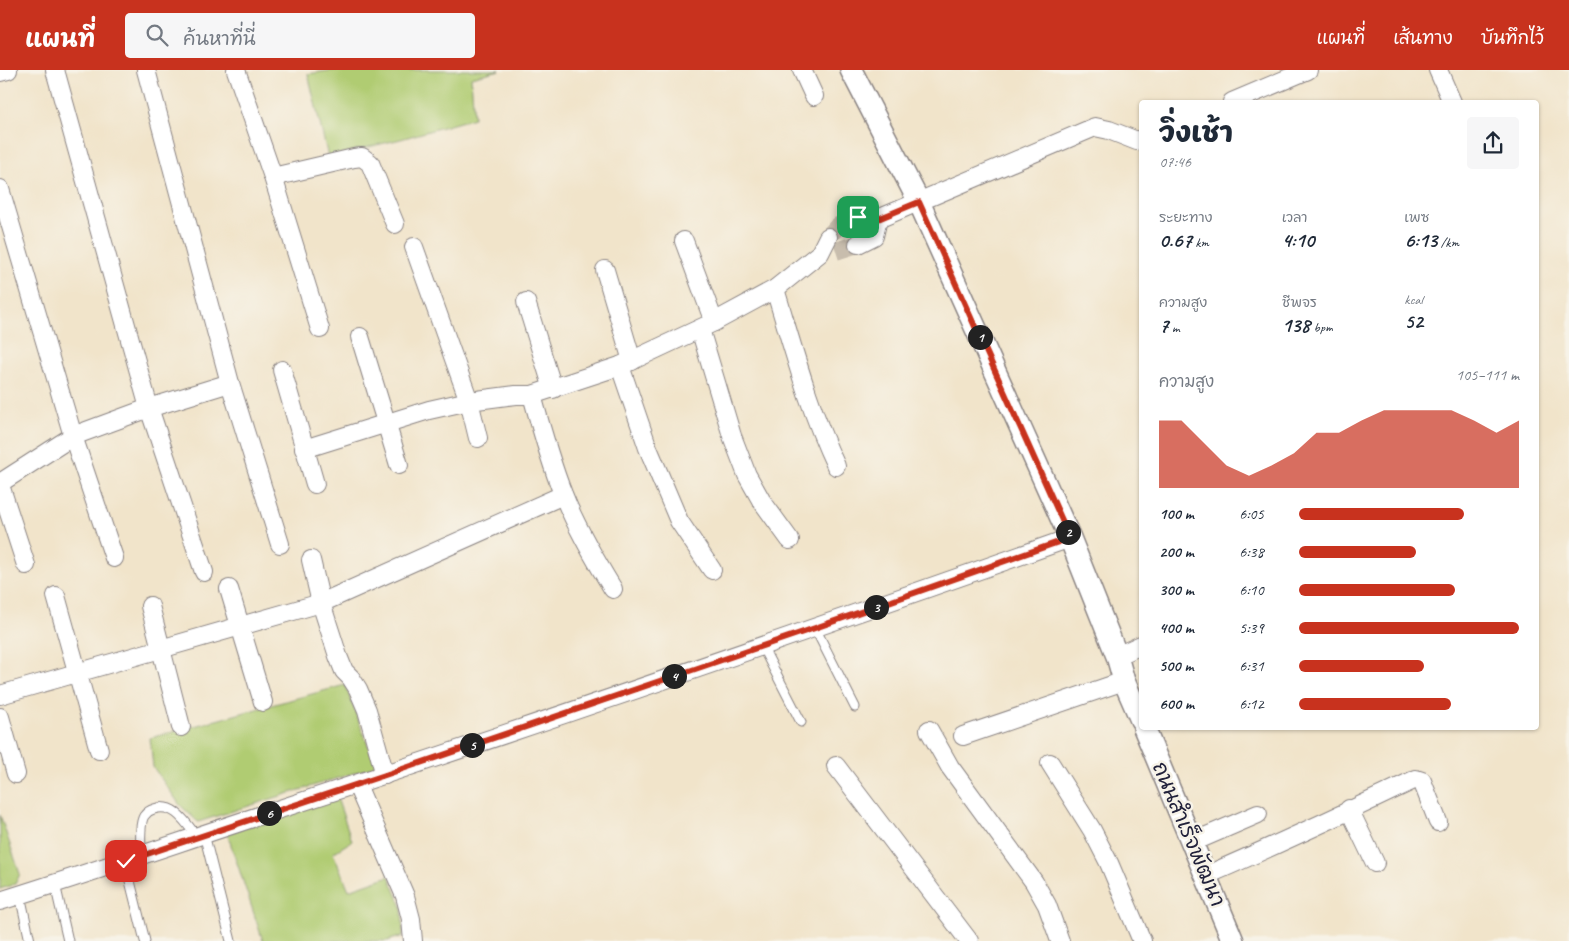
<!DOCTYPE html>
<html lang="th">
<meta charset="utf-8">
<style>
body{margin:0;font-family:Caveat,"Playpen Sans Thai",sans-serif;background:#f6f6f7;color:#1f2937;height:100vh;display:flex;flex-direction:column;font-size:19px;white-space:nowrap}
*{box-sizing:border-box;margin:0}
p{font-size:16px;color:#747a83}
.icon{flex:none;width:28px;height:28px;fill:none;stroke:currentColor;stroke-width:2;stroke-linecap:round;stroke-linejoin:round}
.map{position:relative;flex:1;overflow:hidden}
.side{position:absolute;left:1139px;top:30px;width:400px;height:630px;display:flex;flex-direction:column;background:#fff;border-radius:5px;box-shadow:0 1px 4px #0004}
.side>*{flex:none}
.pin{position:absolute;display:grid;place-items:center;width:42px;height:42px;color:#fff;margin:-21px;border-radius:10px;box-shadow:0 2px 8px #0006}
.km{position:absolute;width:25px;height:25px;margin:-12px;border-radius:50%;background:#222;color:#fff;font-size:14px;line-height:25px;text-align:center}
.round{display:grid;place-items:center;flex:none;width:52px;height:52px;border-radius:5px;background:#f6f6f7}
.summary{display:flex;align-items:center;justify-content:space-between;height:85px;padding:0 20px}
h1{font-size:28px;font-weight:800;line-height:38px}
.metrics{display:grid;grid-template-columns:repeat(3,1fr);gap:8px;height:85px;padding:5px 20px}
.metrics div{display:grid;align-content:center}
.metrics b{font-size:21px;font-weight:800}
.metrics small{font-size:14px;font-weight:400}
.metrics p{font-size:14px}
.chart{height:140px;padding:10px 20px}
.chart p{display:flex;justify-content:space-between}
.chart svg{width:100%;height:90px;margin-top:5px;fill:#c8321e;opacity:.7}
ul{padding:0 20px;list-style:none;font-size:16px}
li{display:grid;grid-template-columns:80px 60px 1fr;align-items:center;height:38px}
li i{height:12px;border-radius:6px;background:#c8321e}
header{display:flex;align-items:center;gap:30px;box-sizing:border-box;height:70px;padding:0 25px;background:#c8321e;color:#fff}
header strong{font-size:24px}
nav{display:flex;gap:28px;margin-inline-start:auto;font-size:18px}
.search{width:350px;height:45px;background:#f6f6f7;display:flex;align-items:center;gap:12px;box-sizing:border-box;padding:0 18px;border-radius:5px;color:#747a83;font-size:19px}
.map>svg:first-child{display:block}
.green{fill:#b0cc72;stroke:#697756}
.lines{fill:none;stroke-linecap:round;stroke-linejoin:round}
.minor-tunnel{stroke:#c8bdad;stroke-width:18;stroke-dasharray:18 9;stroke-linecap:butt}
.service-casing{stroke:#8a8382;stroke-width:11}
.minor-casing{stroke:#8a8382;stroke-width:20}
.tertiary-casing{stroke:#8a8382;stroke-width:24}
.service{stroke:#fff;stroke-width:9}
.minor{stroke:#fff;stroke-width:18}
.tertiary{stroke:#fff;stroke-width:21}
.route-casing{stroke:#fff;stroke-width:10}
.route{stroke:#c8321e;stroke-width:6}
.labels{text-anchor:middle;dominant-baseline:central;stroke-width:5;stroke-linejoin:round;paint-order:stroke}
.street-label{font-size:21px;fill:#22223b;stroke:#f7f3e8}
</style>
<header>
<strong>แผนที่</strong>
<div class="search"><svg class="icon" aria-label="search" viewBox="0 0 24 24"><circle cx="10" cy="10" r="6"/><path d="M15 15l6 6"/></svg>ค้นหาที่นี่</div>
<nav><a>แผนที่</a><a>เส้นทาง</a><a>บันทึกไว้</a></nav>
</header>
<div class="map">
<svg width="1569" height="871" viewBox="0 0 1569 871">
<rect width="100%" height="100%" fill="#f7f3e8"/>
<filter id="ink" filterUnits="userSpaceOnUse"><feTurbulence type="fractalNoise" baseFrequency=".02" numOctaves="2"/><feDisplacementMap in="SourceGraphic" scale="10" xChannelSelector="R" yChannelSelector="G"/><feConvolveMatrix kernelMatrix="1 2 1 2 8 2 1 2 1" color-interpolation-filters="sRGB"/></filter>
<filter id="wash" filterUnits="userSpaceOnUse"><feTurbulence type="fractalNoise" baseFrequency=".0096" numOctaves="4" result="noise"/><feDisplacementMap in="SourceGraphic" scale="20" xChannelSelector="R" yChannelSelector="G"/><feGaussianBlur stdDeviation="1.12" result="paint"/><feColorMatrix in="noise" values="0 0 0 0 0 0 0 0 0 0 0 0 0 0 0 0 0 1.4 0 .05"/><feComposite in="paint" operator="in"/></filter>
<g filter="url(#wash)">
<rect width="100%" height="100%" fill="#f1e4ca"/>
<g class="green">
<polygon points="334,0 500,0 471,7 474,48 401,69 328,87 308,4"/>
<polygon points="345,615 376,696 198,752 180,735 153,697 150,668"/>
<polygon points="337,728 352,771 333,783 349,820 389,806 402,837 403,866 387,871 263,871 227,763"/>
<polygon points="0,745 20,804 15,814 0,819"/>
</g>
</g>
<g filter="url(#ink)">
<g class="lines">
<g class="minor-tunnel">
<polyline points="828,167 837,157 846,151"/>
<polyline points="836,181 858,174"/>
</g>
<defs>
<g id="service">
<polyline points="815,558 855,637"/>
<polyline points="762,576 801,652"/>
<polyline points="204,764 231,871"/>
<path d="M141 785C141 775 139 754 144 746 147 742 150 740 154 739 174 732 186 753 197 767"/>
<polyline points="125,791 145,871"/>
<polyline points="55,814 68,871"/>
<polyline points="20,825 30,871"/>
</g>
<g id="minor">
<polyline points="55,0 149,338 204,502"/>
<polyline points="146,0 230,313 280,474"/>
<polyline points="236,0 273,107 320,259"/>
<polyline points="802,0 814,26"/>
<polyline points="1438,0 1452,32"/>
<polyline points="0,2 8,0"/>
<polyline points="1232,32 1308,0"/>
<polyline points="273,107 354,88 362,87 370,93 395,154"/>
<polyline points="0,119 73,366 114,488"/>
<polyline points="846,151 867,145 878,149 885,146 1095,57 1109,60 1137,71 1141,71"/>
<polyline points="684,171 714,252"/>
<polyline points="858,174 874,166 878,149"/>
<polyline points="414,177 469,331 478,368"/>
<polyline points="605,200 632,291"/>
<path d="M775 219C793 278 809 339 836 396"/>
<polyline points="526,232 553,319"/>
<polyline points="700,259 732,366 747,405 761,430 790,470"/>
<polyline points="360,267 399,395"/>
<polyline points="620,296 648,378 679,451 712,500"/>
<polyline points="282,300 315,414"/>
<path d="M532 325C541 358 550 391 563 424 576 457 594 488 613 519"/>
<polyline points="304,379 429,340 469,331 516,325 532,325 620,296 714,252 775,219 820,183 828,167"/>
<polyline points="0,413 73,366 149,338 230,313"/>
<polyline points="0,415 26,495"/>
<polyline points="311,490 321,533 338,586 344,601 351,608 358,619 367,640 385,705"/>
<polyline points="229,519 263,632"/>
<polyline points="56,526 99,680"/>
<polyline points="150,536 181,657"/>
<polyline points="1117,586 1141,575"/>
<polyline points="0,625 321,533 563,425"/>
<polyline points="0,647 16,704"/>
<polyline points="929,660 950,697 1034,812 1047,835 1060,871"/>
<polyline points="963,666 1124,611"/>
<polyline points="1050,693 1092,760 1109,793 1142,871"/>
<polyline points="836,696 969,871"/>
<polyline points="357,715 405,826 411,849 413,871"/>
<polyline points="1349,739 1375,793"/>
<polyline points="1193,772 1258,744"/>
<path d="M1207 805C1277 775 1347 742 1416 709L1422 711 1438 752"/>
<path d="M0 831C96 801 191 768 286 737 549 651 810 560 1070 468"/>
</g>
<g id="tertiary">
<polyline points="851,0 919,132 1070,468 1117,586 1124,611 1141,650"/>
<polyline points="1144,658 1233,871"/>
</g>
</defs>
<use href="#service" class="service-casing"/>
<use href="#minor" class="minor-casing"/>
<use href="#tertiary" class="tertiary-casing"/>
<use href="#service" class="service"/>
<use href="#minor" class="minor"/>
<use href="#tertiary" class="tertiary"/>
</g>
</g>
<g class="lines" filter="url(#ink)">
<defs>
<polyline id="route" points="126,791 385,705 815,558 1070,468 919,132 878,149 867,145 858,147"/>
</defs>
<use href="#route" class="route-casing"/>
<use href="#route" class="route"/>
</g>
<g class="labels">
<g class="street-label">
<text transform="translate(1189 764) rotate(67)">ถนนสำเร็จพัฒนา</text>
</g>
</g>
</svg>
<div class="pin" style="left:858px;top:147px;background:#1e9e55"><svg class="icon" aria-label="arrive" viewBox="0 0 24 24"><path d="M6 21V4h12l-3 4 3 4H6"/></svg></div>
<div class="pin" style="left:126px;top:791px;background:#d93025"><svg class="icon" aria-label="check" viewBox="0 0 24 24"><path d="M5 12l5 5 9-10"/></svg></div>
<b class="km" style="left:980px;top:267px">1</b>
<b class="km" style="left:1068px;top:462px">2</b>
<b class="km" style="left:876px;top:537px">3</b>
<b class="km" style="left:674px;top:606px">4</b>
<b class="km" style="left:472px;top:675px">5</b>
<b class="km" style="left:269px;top:743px">6</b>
<section class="side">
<div class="summary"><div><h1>วิ่งเช้า</h1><p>07:46</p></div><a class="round"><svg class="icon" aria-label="share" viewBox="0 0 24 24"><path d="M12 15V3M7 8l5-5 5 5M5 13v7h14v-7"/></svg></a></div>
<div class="metrics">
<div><p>ระยะทาง</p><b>0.67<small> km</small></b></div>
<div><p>เวลา</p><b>4:10</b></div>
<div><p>เพซ</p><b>6:13<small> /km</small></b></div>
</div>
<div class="metrics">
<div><p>ความสูง</p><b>7<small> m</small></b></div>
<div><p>ชีพจร</p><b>138<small> bpm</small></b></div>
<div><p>kcal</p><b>52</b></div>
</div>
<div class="chart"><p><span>ความสูง</span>105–111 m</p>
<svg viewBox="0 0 160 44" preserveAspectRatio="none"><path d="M0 44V11L10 11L20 22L30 33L40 38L50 33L60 27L70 17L80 17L90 11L100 6L110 6L120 6L130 6L140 11L150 17L160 11V44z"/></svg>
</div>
<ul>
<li><b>100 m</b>6:05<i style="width:75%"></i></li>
<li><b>200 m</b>6:38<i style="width:53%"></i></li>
<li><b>300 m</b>6:10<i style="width:71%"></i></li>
<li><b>400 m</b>5:39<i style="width:100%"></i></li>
<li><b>500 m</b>6:31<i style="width:57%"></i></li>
<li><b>600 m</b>6:12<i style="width:69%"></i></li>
</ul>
</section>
</div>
